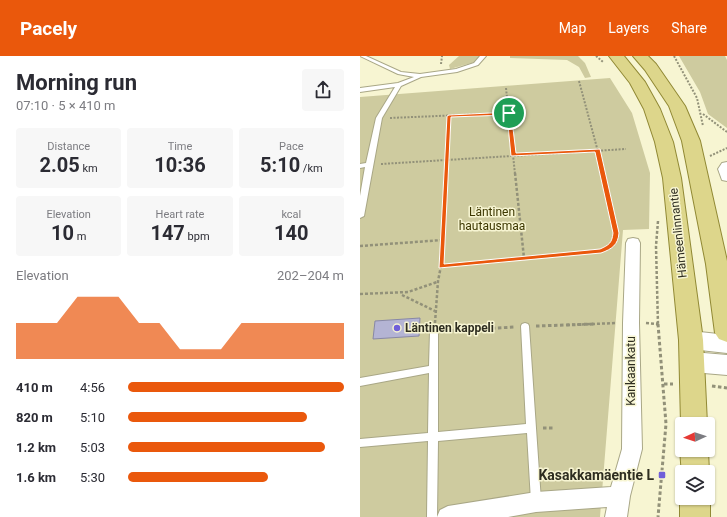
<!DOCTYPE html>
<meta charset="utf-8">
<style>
body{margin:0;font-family:Roboto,sans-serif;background:#f7f7f7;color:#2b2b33;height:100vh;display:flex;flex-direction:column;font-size:15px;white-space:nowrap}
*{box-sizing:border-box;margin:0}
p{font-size:13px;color:#7c7c81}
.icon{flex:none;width:22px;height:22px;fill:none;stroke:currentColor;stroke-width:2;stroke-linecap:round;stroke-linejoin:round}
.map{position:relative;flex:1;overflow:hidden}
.drawer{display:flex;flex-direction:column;background:#fff;width:360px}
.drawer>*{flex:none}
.needle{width:26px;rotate:267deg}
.fabs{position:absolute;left:315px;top:361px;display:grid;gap:8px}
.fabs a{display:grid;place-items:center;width:40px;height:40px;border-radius:4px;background:#fff;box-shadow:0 1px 3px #0004;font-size:20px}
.pin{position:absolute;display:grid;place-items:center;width:34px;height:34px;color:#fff;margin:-17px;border:2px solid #fff;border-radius:50%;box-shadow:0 1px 4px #0007}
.round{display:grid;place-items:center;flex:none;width:42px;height:42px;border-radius:4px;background:#f7f7f7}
.overview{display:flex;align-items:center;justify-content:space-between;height:68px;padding:0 16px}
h1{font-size:22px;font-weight:700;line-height:30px}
.metrics{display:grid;grid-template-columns:repeat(3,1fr);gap:6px;height:68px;padding:4px 16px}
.metrics div{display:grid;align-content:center;border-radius:4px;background:#f7f7f7;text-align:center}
.metrics b{font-size:20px;font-weight:700}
.metrics small{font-size:11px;font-weight:400}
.metrics p{font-size:11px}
.chart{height:112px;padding:8px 16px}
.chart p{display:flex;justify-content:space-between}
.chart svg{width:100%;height:72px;margin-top:4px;fill:#ea580c;opacity:.7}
ul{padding:0 16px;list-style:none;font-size:13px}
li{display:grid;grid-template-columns:64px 48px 1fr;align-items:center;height:30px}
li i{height:10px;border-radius:5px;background:#ea580c}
header{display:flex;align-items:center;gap:24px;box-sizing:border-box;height:56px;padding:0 20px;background:#ea580c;color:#fff}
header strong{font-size:19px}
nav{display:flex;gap:22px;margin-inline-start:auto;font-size:14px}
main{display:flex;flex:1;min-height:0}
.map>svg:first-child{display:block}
.green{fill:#cecb9f}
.building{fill:#b4b4d4;stroke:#8888a6}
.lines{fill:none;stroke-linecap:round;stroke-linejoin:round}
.lane-casing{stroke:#a9a786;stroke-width:2}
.street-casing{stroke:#a9a786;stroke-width:2}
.secondary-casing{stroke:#a9a786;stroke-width:2}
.primary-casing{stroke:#918934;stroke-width:2}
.path-far2{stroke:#929179;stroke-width:2;stroke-dasharray:2 1.5;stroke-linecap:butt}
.path-far1{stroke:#929179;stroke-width:2.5;stroke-dasharray:3 2;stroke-linecap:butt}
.path{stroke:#929179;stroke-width:3;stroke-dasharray:3.5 2.5;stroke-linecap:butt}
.lane{fill:#fff;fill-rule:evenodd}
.street{fill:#fff;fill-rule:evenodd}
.secondary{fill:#fff;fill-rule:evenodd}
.primary{fill:#ddd68b;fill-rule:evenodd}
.route{fill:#ea580c;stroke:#fff;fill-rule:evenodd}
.poi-dot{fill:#705fd9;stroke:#f7f5d2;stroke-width:1.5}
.labels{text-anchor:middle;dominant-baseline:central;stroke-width:3;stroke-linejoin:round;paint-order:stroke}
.park-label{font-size:12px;fill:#3c3700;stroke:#f7f5d2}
.street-label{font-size:12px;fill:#2e2d20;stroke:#f7f5d2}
.poi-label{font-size:12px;font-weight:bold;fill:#2e2d20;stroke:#f7f5d2;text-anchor:start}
.near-poi-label{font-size:14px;font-weight:bold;fill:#2e2d20;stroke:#f7f5d2;text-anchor:end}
</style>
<header>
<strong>Pacely</strong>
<nav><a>Map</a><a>Layers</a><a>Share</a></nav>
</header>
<main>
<section class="drawer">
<div class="overview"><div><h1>Morning run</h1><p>07:10 · 5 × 410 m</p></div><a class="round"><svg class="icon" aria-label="share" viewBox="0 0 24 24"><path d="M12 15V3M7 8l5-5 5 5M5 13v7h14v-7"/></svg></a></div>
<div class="metrics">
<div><p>Distance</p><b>2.05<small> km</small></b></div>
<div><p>Time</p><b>10:36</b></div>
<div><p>Pace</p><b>5:10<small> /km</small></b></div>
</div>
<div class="metrics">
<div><p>Elevation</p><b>10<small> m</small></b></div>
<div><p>Heart rate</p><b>147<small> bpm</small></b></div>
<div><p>kcal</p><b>140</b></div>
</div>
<div class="chart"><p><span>Elevation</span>202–204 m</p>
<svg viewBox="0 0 160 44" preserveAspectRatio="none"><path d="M0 44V22L10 22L20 22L30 6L40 6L50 6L60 22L70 22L80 38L90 38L100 38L110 22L120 22L130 22L140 22L150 22L160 22V44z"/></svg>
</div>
<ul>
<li><b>410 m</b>4:56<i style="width:100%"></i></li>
<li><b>820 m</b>5:10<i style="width:83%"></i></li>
<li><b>1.2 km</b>5:03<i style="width:91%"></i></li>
<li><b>1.6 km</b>5:30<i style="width:65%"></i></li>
</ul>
</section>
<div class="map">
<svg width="367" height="461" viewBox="0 0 367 461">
<rect width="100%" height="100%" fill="#f7f5d2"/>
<g class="green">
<polygon points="99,0 120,0 115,6 90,13 89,9"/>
<polygon points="150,0 218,0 225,7 231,21 225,22 219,11 207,4 150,2"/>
<polygon points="319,0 365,0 367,4 367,72 348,58 340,36"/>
<polygon points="250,22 272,57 290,117 289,173 263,174 240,461 0,461 0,41"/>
</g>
<polygon class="building" points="60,262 59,280 13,283 15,265"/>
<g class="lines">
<defs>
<g id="lane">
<polygon points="0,0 6,0 41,16 60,18 96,13 114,7 120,0 126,0 118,9 97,16 61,21 41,30 22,62 4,160 0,162 0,140 5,111 0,112 0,108 6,107 16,62 35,31 0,36 0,32 38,27 54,21 38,18"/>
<polygon points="165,267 168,268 169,270 181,445 180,449 176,450 172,449 171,445 167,377 78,385 77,461 67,461 68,385 0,391 0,383 68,377 69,317 0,330 0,322 69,310 70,275 71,273 77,273 78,275 78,376 166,368 161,270 162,268"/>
</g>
<g id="street">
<polygon points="367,106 367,125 362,124 358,113 362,107"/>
<polygon points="273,182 278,183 280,187 279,267 282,393 270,440 267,461 245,461 247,451 176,456 148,461 77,461 80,454 88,450 176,436 251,431 262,393 263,267 266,187 268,183"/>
</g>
<g id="secondary">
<polygon points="331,275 367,279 367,297 331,293 323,291 319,284 323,277"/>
<polygon points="332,296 367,299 367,319 332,316 323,313 320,306 323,299"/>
</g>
<g id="primary">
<polygon points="249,0 264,0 285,26 300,53 313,86 321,122 343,284 347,368 322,368 322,371 321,368 319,284 303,122 295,86 284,53 270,27"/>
<polygon points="273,0 288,0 296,8 325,50 340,85 367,205 367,286 359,283 355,277 346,208 322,85 309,50 285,14"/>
<polygon points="322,390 322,394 348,394 349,416 348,419 348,416 322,416 322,419 320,394"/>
<polygon points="322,438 322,442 348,442 348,438 350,442 350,461 320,461 320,442"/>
</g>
</defs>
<use href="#lane" class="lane-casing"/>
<use href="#street" class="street-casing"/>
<use href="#secondary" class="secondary-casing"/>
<use href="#primary" class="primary-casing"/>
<g class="path-far2">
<polyline points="236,0 243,6"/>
<polyline points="314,0 337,42 343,70"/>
<polyline points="81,8 82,0"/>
<polyline points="219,25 244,118"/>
<polyline points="146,32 155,118"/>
<polyline points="343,58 367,76"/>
<polyline points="30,62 149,57"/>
<polyline points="350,100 367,92"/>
<polyline points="21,108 266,93"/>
<polyline points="86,118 89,60"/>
</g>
<g class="path-far1">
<polyline points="155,117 164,202"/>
<polyline points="298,165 296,190 298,269"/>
<polyline points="0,190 83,184"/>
<polyline points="81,210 241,195 254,188 256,177 243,117"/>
<polyline points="0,238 48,236 77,226"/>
<polyline points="42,239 75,255"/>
<polyline points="75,267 78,225 81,210 86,117"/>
<polyline points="286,267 298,268"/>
<polyline points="207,269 257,267"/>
</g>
<g class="path">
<polyline points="296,268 298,268"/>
<polyline points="298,268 306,368 298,461"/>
<polyline points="176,270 234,268"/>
<polyline points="84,275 155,271"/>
<polyline points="304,328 313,328"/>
<polyline points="352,330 367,332"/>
<polyline points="183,372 195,372"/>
</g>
<use href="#lane" class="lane"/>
<use href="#street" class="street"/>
<use href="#secondary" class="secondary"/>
<use href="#primary" class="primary"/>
</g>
<path class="route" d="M151 56 156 97 240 93 259 177C258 189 252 193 241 197L79 212 87 60 89 59ZM147 59 151 100 235 96 253 177C252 187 249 189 240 193L84 208 91 61Z"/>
<g class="poi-dot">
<circle cx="37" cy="272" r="4"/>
<rect x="298" y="415" width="8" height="8" rx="2"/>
</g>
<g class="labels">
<g class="park-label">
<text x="132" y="156">Läntinen<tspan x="132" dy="14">hautausmaa</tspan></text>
</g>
<g class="street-label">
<text transform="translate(318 177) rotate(-96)">Hämeenlinnantie</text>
<text transform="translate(271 315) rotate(-90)">Kankaankatu</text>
</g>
<g class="poi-label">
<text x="45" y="272">Läntinen kappeli</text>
</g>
<g class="near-poi-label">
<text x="294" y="419">Kasakkamäentie L</text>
</g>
</g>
</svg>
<div class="fabs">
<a><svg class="needle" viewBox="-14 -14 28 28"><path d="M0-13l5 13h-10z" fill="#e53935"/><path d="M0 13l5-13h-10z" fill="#7c7c81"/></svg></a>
<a><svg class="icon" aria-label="layers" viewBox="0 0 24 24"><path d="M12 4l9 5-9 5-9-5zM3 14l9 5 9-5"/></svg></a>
</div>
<div class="pin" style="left:149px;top:57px;background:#1e9e55"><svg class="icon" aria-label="arrive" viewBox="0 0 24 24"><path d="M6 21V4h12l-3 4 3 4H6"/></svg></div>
</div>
</main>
